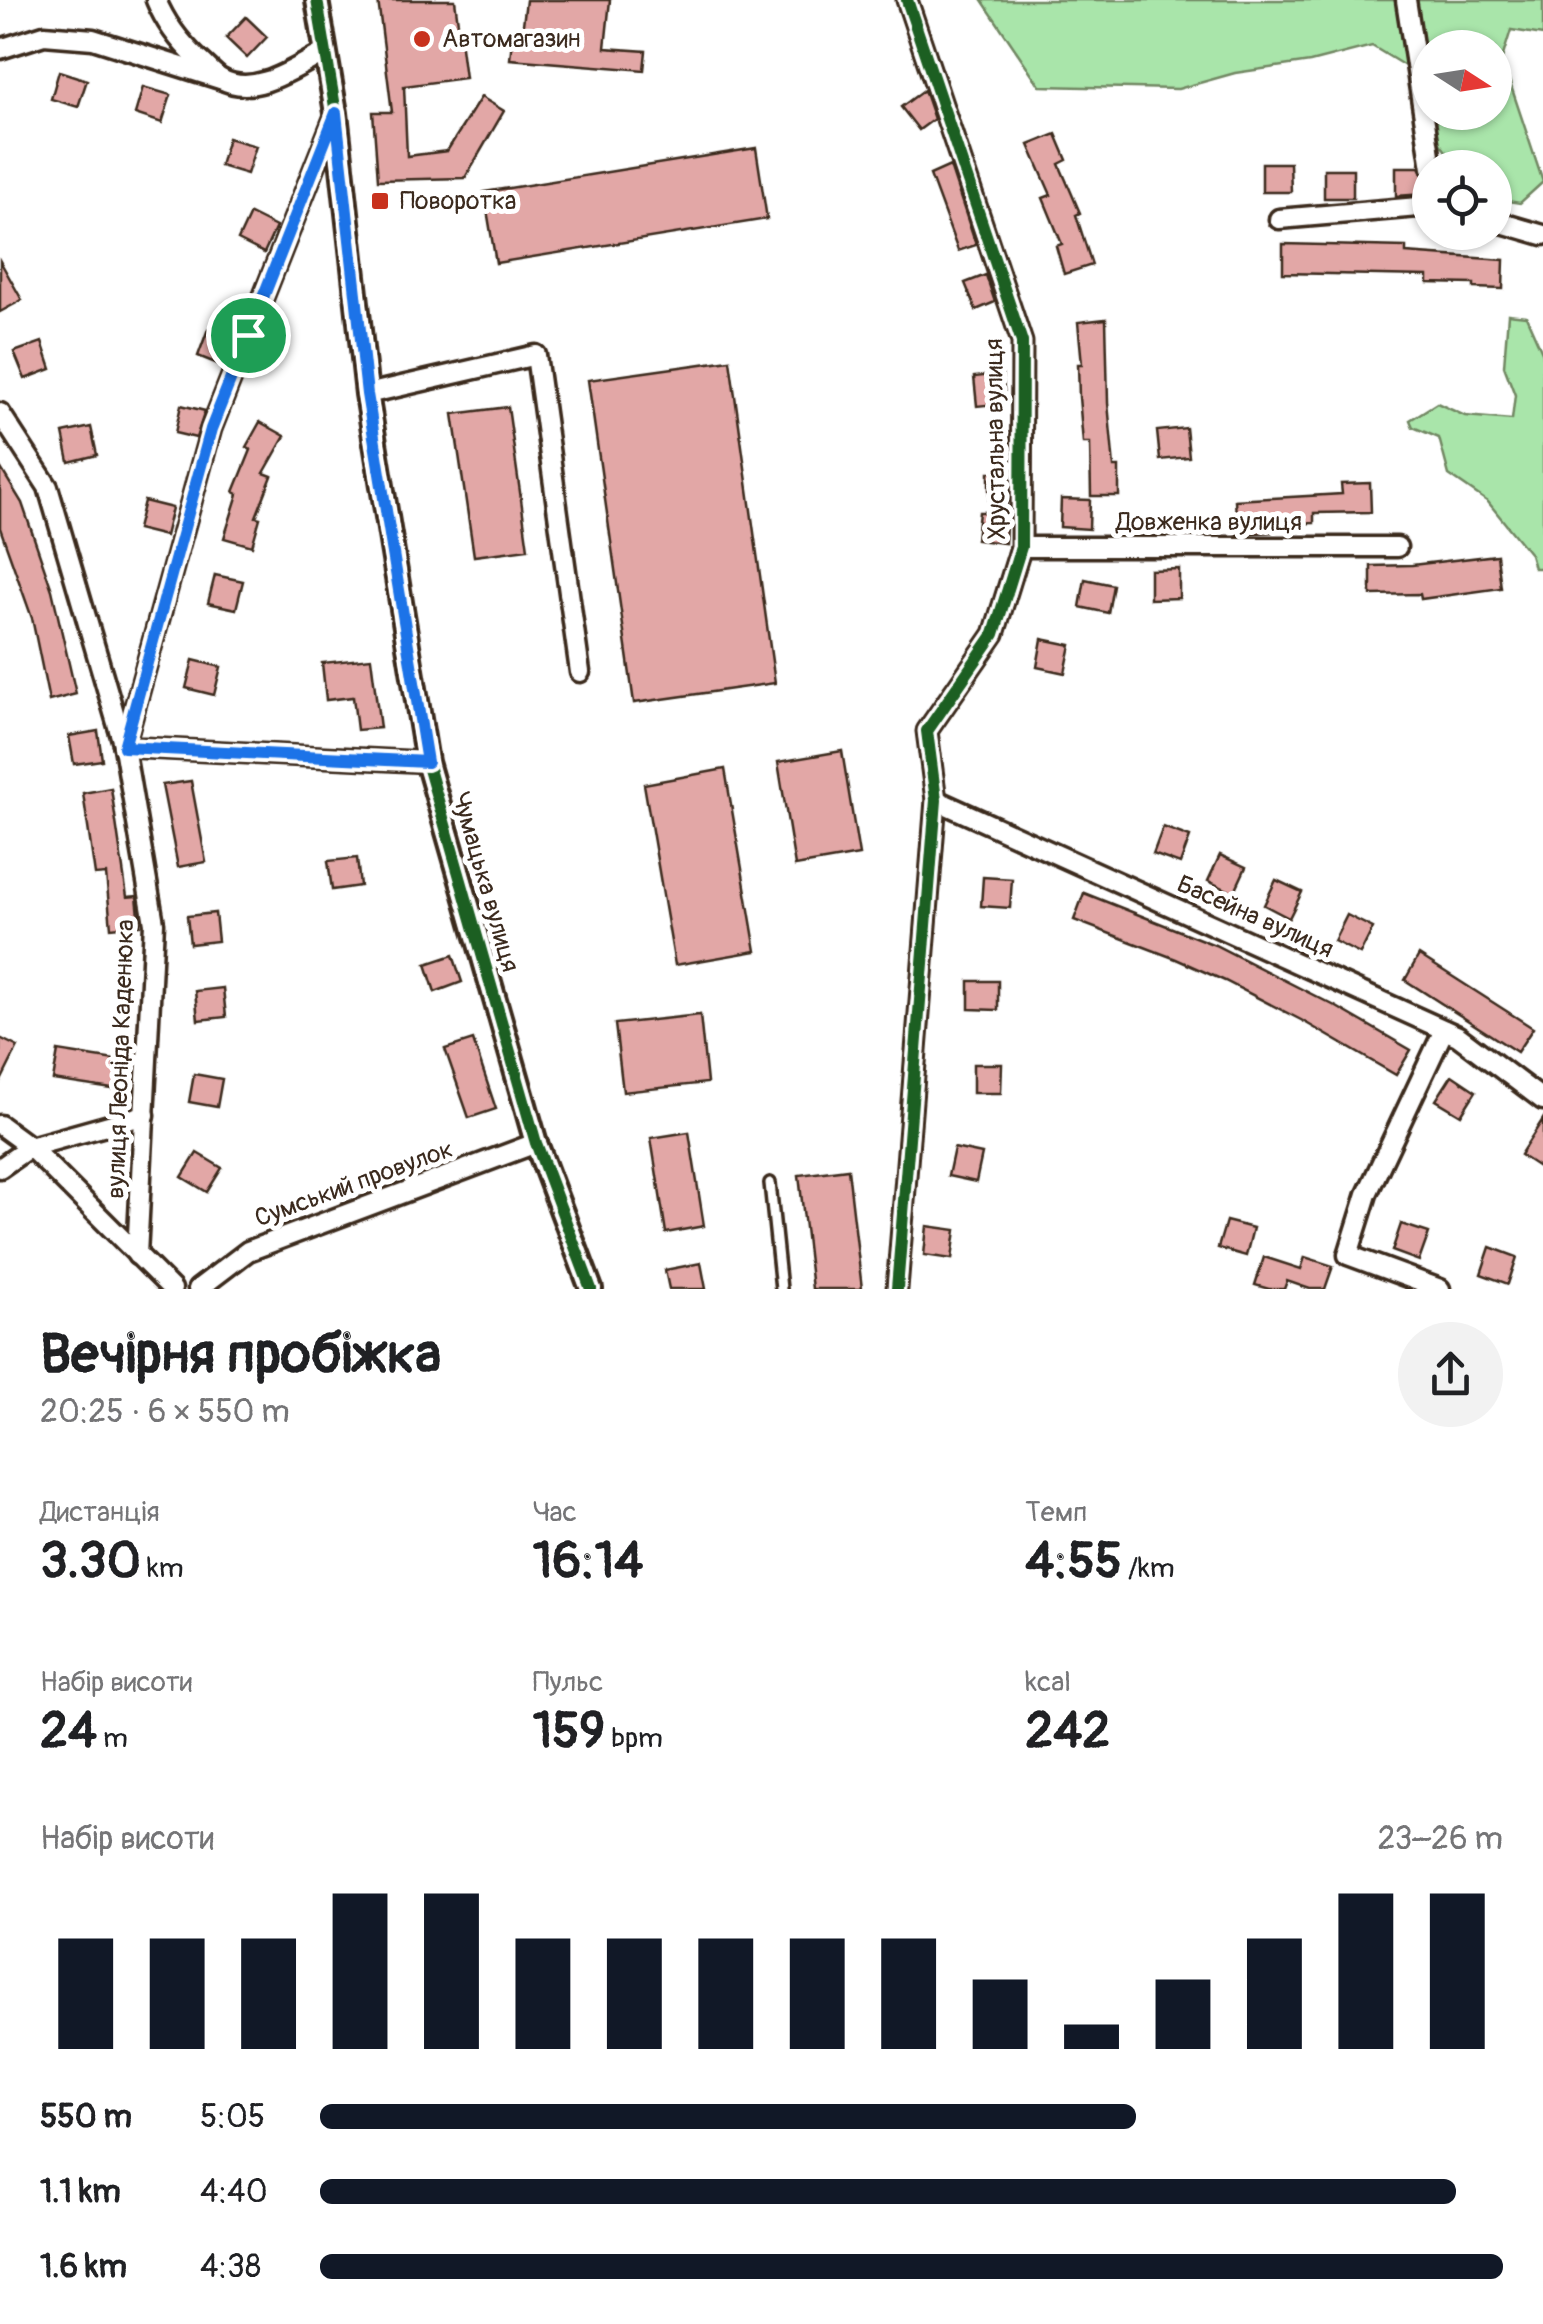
<!DOCTYPE html>
<html lang="uk">
<meta charset="utf-8">
<style>
body{margin:0;font-family:Pangolin,sans-serif;background:#f2f2f2;color:#202124;height:100vh;display:flex;flex-direction:column;font-size:38px;white-space:nowrap}
*{box-sizing:border-box;margin:0}
p{font-size:32px;color:#757577}
.icon{flex:none;width:55px;height:55px;fill:none;stroke:currentColor;stroke-width:2;stroke-linecap:round;stroke-linejoin:round}
.map{position:relative;height:1289px;overflow:hidden}
.panel{display:flex;flex-direction:column;background:#fff;flex:1}
.panel>*{flex:none}
.needle{width:65px;rotate:102deg}
.tools{position:absolute;left:1412px;top:30px;display:grid;gap:20px}
.tools a{display:grid;place-items:center;width:100px;height:100px;border-radius:50%;background:#fff;box-shadow:0 2px 8px #0004;font-size:50px}
.pin{position:absolute;display:grid;place-items:center;width:85px;height:85px;color:#fff;margin:-42px;border:5px solid #fff;border-radius:50%;box-shadow:0 2px 10px #0007}
.round{display:grid;place-items:center;flex:none;width:105px;height:105px;border-radius:52px;background:#f2f2f2}
.overview{display:flex;align-items:center;justify-content:space-between;height:170px;padding:0 40px}
h1{font-size:55px;font-weight:700;line-height:75px}
.metrics{display:grid;grid-template-columns:repeat(3,1fr);gap:15px;height:170px;padding:10px 40px}
.metrics div{display:grid;align-content:center}
.metrics b{font-size:50px;font-weight:700}
.metrics small{font-size:28px;font-weight:400}
.metrics p{font-size:28px}
.chart{height:280px;padding:20px 40px}
.chart p{display:flex;justify-content:space-between}
.chart svg{width:100%;height:180px;margin-top:10px;stroke:#111827;stroke-width:6}
ul{padding:0 40px;list-style:none;font-size:32px}
li{display:grid;grid-template-columns:160px 120px 1fr;align-items:center;height:75px}
li i{height:25px;border-radius:12px;background:#111827}
.map>svg:first-child{display:block}
.green{fill:#a9e5aa;stroke:#728864;stroke-width:2.5;fill-rule:evenodd}
.building{fill:#e2a7a6;stroke:#3b2a1e;stroke-width:2.5}
.lines{fill:none;stroke-linecap:round;stroke-linejoin:round}
.service-casing{stroke:#3b2a1e;stroke-width:16}
.minor-casing{stroke:#3b2a1e;stroke-width:25}
.tertiary-casing{stroke:#3b2a1e;stroke-width:28}
.service{stroke:#fff;stroke-width:9}
.minor{stroke:#fff;stroke-width:18}
.tertiary{stroke:#fff;stroke-width:20}
.cycleway-casing{stroke:#fff;stroke-width:19}
.cycleway{stroke:#1b5e20;stroke-width:12}
.route-casing{stroke:#fff;stroke-width:20}
.route{stroke:#1a73e8;stroke-width:12}
.poi-dot{fill:#c8321e;stroke:#fff;stroke-width:4}
.labels{text-anchor:middle;dominant-baseline:central;stroke-width:10;stroke-linejoin:round;paint-order:stroke}
.poi-label{font-size:25px;fill:#3b2a1e;stroke:#fff;text-anchor:start}
.street-label{font-size:25px;fill:#3b2a1e;stroke:#fff}
</style>
<div class="map">
<svg width="1543" height="1289" viewBox="0 0 1543 1289">
<rect width="100%" height="100%" fill="#fff"/>
<filter id="ink" filterUnits="userSpaceOnUse"><feTurbulence type="fractalNoise" baseFrequency=".01" numOctaves="2"/><feDisplacementMap in="SourceGraphic" scale="20" xChannelSelector="R" yChannelSelector="G"/><feConvolveMatrix kernelMatrix="1 2 1 2 8 2 1 2 1" color-interpolation-filters="sRGB"/></filter>
<g filter="url(#ink)">
<g class="green">
<path d="M982 0H1543V35L1511 30 1502 59 1543 182 1520 203 1495 199V168L1458 167 1426 125 1418 74 1372 46 1310 62 1235 73 1178 89 1040 86ZM1430 48H1495V112H1430Z"/>
<polygon points="1508,314 1526,316 1543,354 1543,568 1534,568 1530,554 1488,502 1449,475 1439,438 1413,427 1410,420 1437,403 1465,416 1512,420 1515,395 1504,366"/>
</g>
<g class="building">
<polygon points="378,0 455,0 465,78 404,86 407,156 447,151 481,97 504,111 465,178 378,180 373,112 392,112"/>
<polygon points="526,0 610,0 605,48 646,51 644,70 510,59 512,40 521,41"/>
<polygon points="246,17 267,37 247,58 226,38"/>
<polygon points="59,71 87,80 78,107 51,99"/>
<polygon points="143,87 171,95 162,123 135,114"/>
<polygon points="924,90 934,119 919,130 901,107"/>
<polygon points="1056,134 1067,160 1059,164 1080,213 1076,215 1092,265 1064,274 1056,246 1062,244 1043,198 1051,195 1029,145"/>
<polygon points="228,138 256,146 247,174 220,166"/>
<polygon points="756,148 767,219 496,263 484,192"/>
<polygon points="1262,163 1290,163 1291,192 1262,192"/>
<polygon points="950,166 976,245 958,251 930,175"/>
<polygon points="1396,167 1419,167 1425,178 1425,194 1396,196"/>
<rect x="1324" y="169" width="29" height="29"/>
<polygon points="250,214 276,227 264,253 238,240"/>
<polygon points="1283,244 1406,247 1406,253 1504,260 1503,289 1474,288 1474,284 1428,283 1428,276 1283,273"/>
<polygon points="0,261 22,300 0,312"/>
<polygon points="986,275 995,302 976,310 965,283"/>
<polygon points="1106,319 1108,403 1114,467 1119,467 1119,496 1091,496 1090,443 1083,443 1079,397 1078,364 1082,364 1078,322"/>
<polygon points="208,329 233,339 223,366 198,356"/>
<polygon points="42,342 51,369 25,379 14,352"/>
<polygon points="730,360 775,683 634,703 588,380"/>
<polygon points="1002,374 1006,403 977,406 974,377"/>
<polygon points="181,405 205,411 196,438 175,433"/>
<polygon points="508,407 528,549 474,556 453,414"/>
<polygon points="260,422 285,436 264,473 272,476 256,517 260,518 252,546 224,538 238,494 234,492 251,450 246,447"/>
<polygon points="91,427 97,455 69,462 63,433"/>
<polygon points="1186,428 1189,457 1160,460 1157,431"/>
<polygon points="0,467 22,503 52,590 76,694 49,701 32,618 0,528"/>
<polygon points="989,472 1009,472 1005,543 976,540 979,512 989,512"/>
<polygon points="1370,483 1371,512 1314,513 1314,523 1272,524 1272,532 1237,534 1235,500 1342,494 1341,484"/>
<polygon points="1061,499 1090,500 1089,529 1060,527"/>
<polygon points="144,501 172,508 165,536 137,529"/>
<polygon points="1497,555 1501,588 1421,599 1420,594 1371,595 1371,566 1412,565"/>
<polygon points="1179,569 1179,598 1150,599 1150,570"/>
<polygon points="215,575 243,581 236,609 208,603"/>
<polygon points="1085,579 1113,585 1108,613 1080,607"/>
<polygon points="1042,639 1071,645 1065,673 1037,667"/>
<polygon points="371,658 380,728 357,730 353,697 326,700 322,663"/>
<polygon points="193,660 221,667 214,695 186,688"/>
<polygon points="98,731 102,760 74,764 69,736"/>
<polygon points="842,751 859,855 795,866 778,762"/>
<polygon points="725,769 756,951 675,965 644,784"/>
<polygon points="191,781 206,862 178,867 162,785"/>
<polygon points="111,788 127,897 137,896 140,925 111,928 106,874 95,875 83,793"/>
<polygon points="1163,827 1190,837 1180,864 1153,854"/>
<polygon points="1220,855 1246,867 1234,893 1208,881"/>
<polygon points="357,858 360,886 332,890 328,861"/>
<polygon points="983,877 1012,879 1010,908 981,906"/>
<polygon points="1276,880 1302,892 1289,918 1264,905"/>
<polygon points="1084,893 1215,945 1335,1006 1411,1050 1396,1075 1301,1020 1225,981 1176,959 1074,920"/>
<polygon points="215,913 218,941 190,944 187,916"/>
<polygon points="1347,915 1373,928 1360,954 1334,941"/>
<polygon points="453,955 462,982 435,992 426,964"/>
<polygon points="1419,955 1533,1028 1517,1052 1405,980"/>
<polygon points="969,981 998,981 998,1010 969,1009"/>
<polygon points="223,988 226,1017 198,1020 195,991"/>
<polygon points="700,1015 707,1083 623,1092 615,1024"/>
<polygon points="0,1038 18,1047 0,1083"/>
<polygon points="473,1040 496,1109 469,1118 445,1049"/>
<polygon points="58,1051 134,1063 132,1092 53,1080"/>
<polygon points="973,1064 1002,1064 1001,1093 973,1093"/>
<polygon points="194,1074 222,1079 217,1107 189,1102"/>
<polygon points="1452,1075 1476,1091 1461,1115 1436,1100"/>
<polygon points="1543,1119 1543,1170 1520,1155"/>
<polygon points="689,1132 704,1226 666,1233 651,1138"/>
<polygon points="954,1148 982,1154 976,1182 948,1176"/>
<polygon points="197,1153 222,1168 207,1192 182,1177"/>
<polygon points="848,1169 862,1289 812,1289 799,1175"/>
<polygon points="1226,1221 1253,1228 1246,1256 1218,1248"/>
<polygon points="1401,1224 1429,1233 1419,1261 1392,1251"/>
<polygon points="927,1226 956,1230 952,1259 924,1255"/>
<polygon points="1490,1247 1517,1257 1508,1284 1481,1274"/>
<polygon points="1264,1257 1301,1269 1305,1257 1333,1266 1325,1289 1310,1289 1287,1281 1284,1289 1269,1289 1255,1285"/>
<polygon points="701,1263 706,1289 669,1289 665,1270"/>
</g>
<g class="lines">
<defs>
<polyline id="service" points="770,1183 781,1289"/>
<g id="minor">
<path d="M156 0C165 22 180 42 197 58 205 64 213 74 221 79 255 98 296 67 325 52"/>
<polyline points="1406,0 1432,168"/>
<polyline points="0,49 44,35 93,39 223,80"/>
<polyline points="336,113 211,429 124,747 427,762"/>
<polyline points="1279,219 1430,206"/>
<polyline points="1495,221 1543,235"/>
<polyline points="367,394 536,355 580,672"/>
<polyline points="0,413 48,487 124,747 154,923 137,1255"/>
<polyline points="1021,547 1397,547"/>
<polyline points="936,800 1458,1036 1543,1100"/>
<polyline points="0,1125 30,1147 172,1289"/>
<polyline points="0,1168 30,1147 145,1115"/>
<polyline points="198,1289 248,1251 536,1143"/>
<polyline points="897,1289 936,800 927,731 994,634 1021,547 1022,342 907,0"/>
<polyline points="1440,1289 1348,1255 1367,1194 1444,1030"/>
</g>
<polyline id="tertiary" points="317,0 336,113 367,394 427,762 536,1143 591,1289"/>
</defs>
<use href="#service" class="service-casing"/>
<use href="#minor" class="minor-casing"/>
<use href="#tertiary" class="tertiary-casing"/>
<use href="#service" class="service"/>
<use href="#minor" class="minor"/>
<use href="#tertiary" class="tertiary"/>
<defs>
<g id="cycleway">
<polyline points="317,0 336,113 367,394 427,762 536,1143 591,1289"/>
<polyline points="897,1289 936,800 927,731 994,634 1021,547 1022,342 907,0"/>
</g>
</defs>
<use href="#cycleway" class="cycleway-casing"/>
<use href="#cycleway" class="cycleway"/>
</g>
</g>
<g class="lines" filter="url(#ink)">
<defs>
<polygon id="route" points="336,113 367,394 427,762 124,747 211,429"/>
</defs>
<use href="#route" class="route-casing"/>
<use href="#route" class="route"/>
</g>
<g class="poi-dot">
<circle cx="422" cy="39" r="10"/>
<rect x="370" y="191" width="20" height="20" rx="5"/>
</g>
<g class="labels">
<g class="poi-label">
<text x="442" y="39">Автомагазин</text>
<text x="400" y="201">Поворотка</text>
</g>
<g class="street-label">
<text transform="translate(996 439) rotate(-91)">Хрустальна вулиця</text>
<text x="1209" y="522">Довженка вулиця</text>
<text transform="translate(485 882) rotate(74)">Чумацька вулиця</text>
<text transform="translate(1255 917) rotate(24)">Басейна вулиця</text>
<text transform="translate(121 1059) rotate(-88)">вулиця Леоніда Каденюка</text>
<text transform="translate(354 1184) rotate(-20)">Сумський провулок</text>
</g>
</g>
</svg>
<div class="tools">
<a><svg class="needle" viewBox="-14 -14 28 28"><path d="M0-13l5 13h-10z" fill="#e53935"/><path d="M0 13l5-13h-10z" fill="#757577"/></svg></a>
<a><svg class="icon" aria-label="locate" viewBox="0 0 24 24"><circle cx="12" cy="12" r="6"/><path d="M12 2v4M12 18v4M2 12h4M18 12h4"/></svg></a>
</div>
<div class="pin" style="left:248px;top:335px;background:#1e9e55"><svg class="icon" aria-label="arrive" viewBox="0 0 24 24"><path d="M6 21V4h12l-3 4 3 4H6"/></svg></div>
</div>
<section class="panel">
<div class="overview"><div><h1>Вечірня пробіжка</h1><p>20:25 · 6 × 550 m</p></div><a class="round"><svg class="icon" aria-label="share" viewBox="0 0 24 24"><path d="M12 15V3M7 8l5-5 5 5M5 13v7h14v-7"/></svg></a></div>
<div class="metrics">
<div><p>Дистанція</p><b>3.30<small> km</small></b></div>
<div><p>Час</p><b>16:14</b></div>
<div><p>Темп</p><b>4:55<small> /km</small></b></div>
</div>
<div class="metrics">
<div><p>Набір висоти</p><b>24<small> m</small></b></div>
<div><p>Пульс</p><b>159<small> bpm</small></b></div>
<div><p>kcal</p><b>242</b></div>
</div>
<div class="chart"><p><span>Набір висоти</span>23–26 m</p>
<svg viewBox="0 0 160 44" preserveAspectRatio="none"><path d="M5 44V17M15 44V17M25 44V17M35 44V6M45 44V6M55 44V17M65 44V17M75 44V17M85 44V17M95 44V17M105 44V27M115 44V38M125 44V27M135 44V17M145 44V6M155 44V6"/></svg>
</div>
<ul>
<li><b>550 m</b>5:05<i style="width:69%"></i></li>
<li><b>1.1 km</b>4:40<i style="width:96%"></i></li>
<li><b>1.6 km</b>4:38<i style="width:100%"></i></li>
</ul>
</section>
